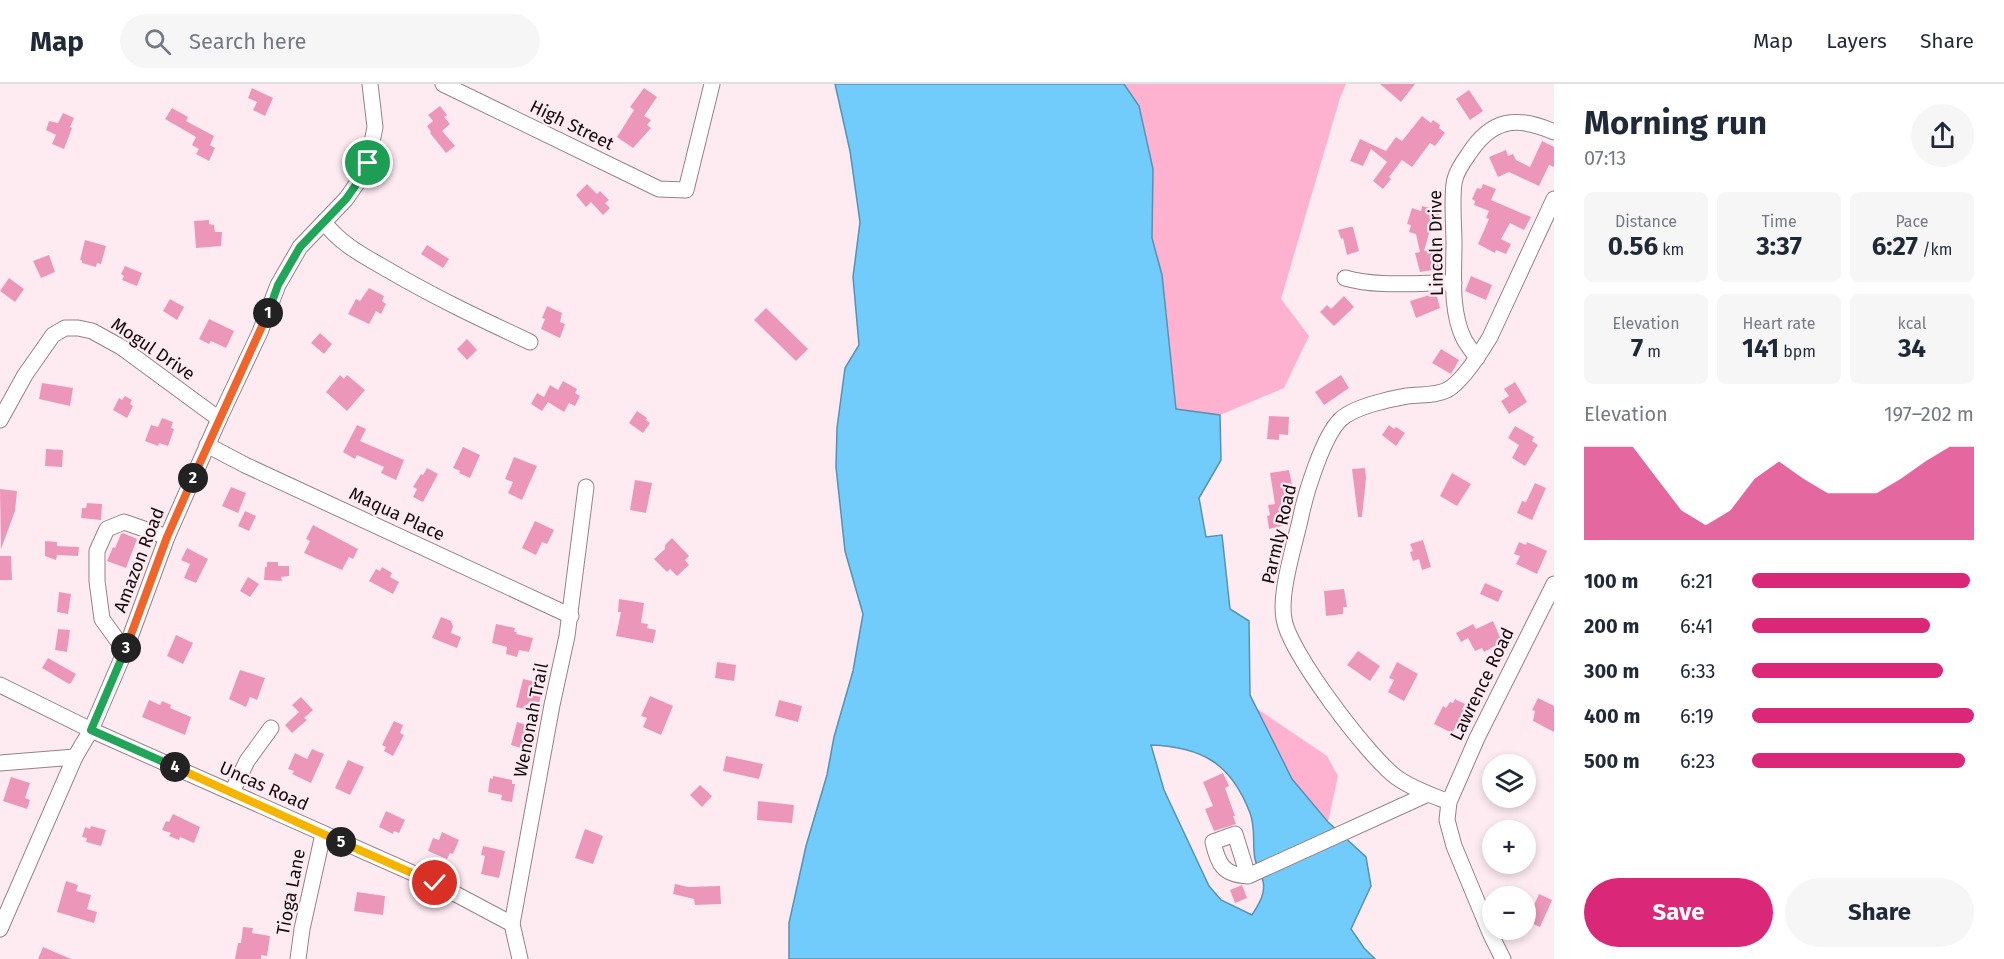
<!DOCTYPE html>
<meta charset="utf-8">
<style>
body{margin:0;font-family:"Fira Sans",sans-serif;background:#f6f6f7;color:#1f2937;height:100vh;display:flex;flex-direction:column;font-size:22px;white-space:nowrap}
*{box-sizing:border-box;margin:0}
p{font-size:20px;color:#747a83}
.icon{flex:none;width:33px;height:33px;fill:none;stroke:currentColor;stroke-width:2;stroke-linecap:round;stroke-linejoin:round}
.map{position:relative;flex:1;overflow:hidden}
.panel{display:flex;flex-direction:column;background:#fff;width:450px}
.panel>*{flex:none}
.tools{position:absolute;left:1482px;top:670px;display:grid;gap:12px}
.tools a{display:grid;place-items:center;width:54px;height:54px;border-radius:50%;background:#fff;box-shadow:0 3px 9px #0003;font-size:30px}
.pin{position:absolute;display:grid;place-items:center;width:51px;height:51px;color:#fff;margin:-26px;border:3px solid #fff;border-radius:50%;box-shadow:0 2px 6px #0007}
.km{position:absolute;width:30px;height:30px;margin:-15px;border-radius:50%;background:#222;color:#fff;font-size:16px;line-height:30px;text-align:center}
.round{display:grid;place-items:center;flex:none;width:63px;height:63px;border-radius:32px;background:#f6f6f7}
.headline{display:flex;align-items:center;justify-content:space-between;height:102px;padding:0 30px}
h1{font-size:33px;font-weight:700;line-height:45px}
.figures{display:grid;grid-template-columns:repeat(3,1fr);gap:9px;height:102px;padding:6px 30px}
.figures div{display:grid;align-content:center;border-radius:9px;background:#f6f6f7;text-align:center}
.figures b{font-size:26px;font-weight:700}
.figures small{font-size:16px;font-weight:400}
.figures p{font-size:16px}
.chart{height:168px;padding:12px 30px}
.chart p{display:flex;justify-content:space-between}
.chart svg{width:100%;height:108px;margin-top:6px;fill:#db2777;opacity:.7}
.primary-button{display:flex;gap:12px;margin-top:auto;padding:12px 30px}
.primary-button a{flex:1;height:69px;border-radius:36px;background:#db2777;color:#fff;font-size:24px;font-weight:700;line-height:69px;text-align:center}
.primary-button a+a{background:#f6f6f7;color:#1f2937}
ul{padding:0 30px;list-style:none;font-size:20px}
li{display:grid;grid-template-columns:96px 72px 1fr;align-items:center;height:45px}
li i{height:15px;border-radius:8px;background:#db2777}
header{display:flex;align-items:center;gap:36px;box-sizing:border-box;height:84px;padding:0 30px;background:#fff;border-bottom:2px solid #e0e1e3}
header strong{font-size:28px}
nav{display:flex;gap:33px;margin-inline-start:auto;font-size:21px}
.search{width:420px;height:54px;background:#f6f6f7;display:flex;align-items:center;gap:15px;box-sizing:border-box;padding:0 21px;border-radius:33px;color:#747a83;font-size:22px}
main{display:flex;flex:1;min-height:0}
.map>svg:first-child{display:block}
.green{fill:#ffb1d0}
.water{fill:#72ccfb;stroke:#5692b4;stroke-width:1.5;fill-rule:evenodd}
.building{fill:#ec97ba}
.lines{fill:none;stroke-linecap:round;stroke-linejoin:round}
.minor-casing{stroke:#968189;stroke-width:17}
.minor{stroke:#fff;stroke-width:15}
.split-1-casing{stroke:#fff;stroke-width:12}
.split-2-casing{stroke:#fff;stroke-width:12}
.split-3-casing{stroke:#fff;stroke-width:12}
.split-4-casing{stroke:#fff;stroke-width:12}
.split-5-casing{stroke:#fff;stroke-width:12}
.split-6-casing{stroke:#fff;stroke-width:12}
.split-1{stroke:#22a559;stroke-width:8}
.split-2{stroke:#f0652b;stroke-width:8}
.split-3{stroke:#f0652b;stroke-width:8}
.split-4{stroke:#22a559;stroke-width:8}
.split-5{stroke:#f5b400;stroke-width:8}
.split-6{stroke:#f5b400;stroke-width:8}
.labels{text-anchor:middle;dominant-baseline:central;stroke-width:4.5;stroke-linejoin:round;paint-order:stroke}
.street-label{font-size:18px;fill:#130b0e;stroke:#feebf2}
</style>
<header>
<strong>Map</strong>
<div class="search"><svg class="icon" aria-label="search" viewBox="0 0 24 24"><circle cx="10" cy="10" r="6"/><path d="M15 15l6 6"/></svg>Search here</div>
<nav><a>Map</a><a>Layers</a><a>Share</a></nav>
</header>
<main>
<div class="map">
<svg width="1554" height="875" viewBox="0 0 1554 875">
<rect width="100%" height="100%" fill="#feebf2"/>
<g class="green">
<polygon points="1124,0 1346,0 1340,14 1281,215 1309,252 1284,304 1220,331 1176,325 1162,191 1152,154 1153,85"/>
<polygon points="1256,624 1327,672 1338,692 1328,738 1292,695"/>
</g>
<path class="water" d="M835 0H1124L1139 22 1153 85 1152 154 1162 191 1176 325 1220 331 1221 376 1199 414 1206 453 1222 451 1230 525 1249 537 1250 611 1292 695 1328 738 1366 773 1371 802 1351 845 1364 864 1375 875H789V839L806 762 827 691 834 653 853 587 863 530 845 467 836 383 837 344 845 284 859 261 853 193 860 138 850 67ZM1151 661C1202 663 1231 679 1250 729 1256 744 1252 760 1255 775 1257 783 1261 790 1263 797 1266 810 1258 821 1252 831L1221 816 1209 802 1164 706Z"/>
<g class="building">
<polygon points="1380,0 1415,0 1401,18"/>
<polygon points="252,4 273,14 265,32 253,26 257,18 248,14"/>
<polygon points="644,4 657,13 644,32 651,36 647,41 651,44 633,64 617,53 634,26 630,23"/>
<polygon points="1469,6 1483,27 1470,36 1456,15"/>
<polygon points="440,22 447,31 444,33 450,40 442,47 455,62 446,69 430,49 431,48 427,42 433,37 428,31"/>
<polygon points="172,24 188,33 186,37 214,52 210,61 215,64 209,77 196,70 199,65 192,61 196,53 165,35"/>
<polygon points="63,29 74,34 70,43 72,44 64,65 52,60 56,51 46,46 49,37 58,39"/>
<polygon points="1422,32 1431,39 1433,36 1440,41 1439,44 1445,49 1435,62 1430,59 1412,83 1402,76 1389,93 1391,95 1383,105 1373,97 1387,78 1371,65 1363,82 1350,77 1360,55 1386,67 1396,53 1402,57"/>
<polygon points="1542,57 1554,63 1554,83 1549,81 1539,102 1509,88 1498,93 1489,73 1506,66 1508,72 1513,70 1516,76 1530,83"/>
<polygon points="587,100 597,110 600,107 609,116 605,119 610,124 603,131 591,118 586,123 576,111"/>
<polygon points="1483,100 1496,105 1491,116 1531,133 1524,146 1510,139 1501,155 1511,160 1506,170 1496,166 1495,169 1478,160 1489,135 1486,134 1489,127 1474,121 1475,117 1472,115 1477,104 1481,105"/>
<polygon points="1433,115 1443,117 1438,135 1436,134 1435,140 1432,139 1424,167 1435,165 1439,185 1420,188 1415,169 1420,168 1416,150 1409,148 1411,141 1407,140 1412,124 1421,127 1422,122 1430,124"/>
<polygon points="209,136 209,140 214,141 215,148 222,148 221,162 196,164 194,137"/>
<polygon points="1350,143 1353,143 1359,167 1347,171 1343,154 1341,155 1338,146"/>
<polygon points="85,156 106,162 101,180 97,179 96,183 82,179 82,176 80,176"/>
<polygon points="427,161 449,175 443,184 421,170"/>
<polygon points="49,171 55,188 41,194 33,177"/>
<polygon points="125,182 142,189 137,202 122,196 124,192 121,190"/>
<polygon points="1471,192 1492,201 1486,216 1465,207"/>
<polygon points="9,194 24,205 15,218 0,207"/>
<polygon points="369,204 384,212 382,217 386,220 381,230 376,227 369,240 348,230 356,215 360,217"/>
<polygon points="1436,209 1440,224 1416,234 1410,217"/>
<polygon points="1344,212 1354,223 1334,242 1320,228 1327,221 1331,225"/>
<polygon points="170,215 184,223 177,236 163,227"/>
<polygon points="547,222 562,229 560,238 565,240 560,254 541,245 545,235 542,234"/>
<polygon points="766,224 808,265 796,277 754,236"/>
<polygon points="209,235 234,247 226,264 211,257 209,260 199,255"/>
<polygon points="320,249 332,260 324,270 311,259"/>
<polygon points="467,255 477,266 467,276 457,265"/>
<polygon points="1441,265 1459,276 1451,290 1432,279"/>
<polygon points="340,291 344,295 347,291 365,306 347,327 326,308"/>
<polygon points="1341,291 1349,304 1324,321 1315,308"/>
<polygon points="563,297 577,305 575,309 580,312 575,322 569,319 564,328 548,318 542,327 531,320 537,309 544,313 550,301 558,306"/>
<polygon points="1515,298 1527,318 1509,330 1501,317 1509,312 1504,305"/>
<polygon points="42,299 73,304 70,322 39,315"/>
<polygon points="125,312 132,316 130,320 133,322 127,334 113,326 119,314 122,316"/>
<polygon points="637,327 647,334 646,336 650,339 643,349 629,339"/>
<polygon points="1269,332 1289,333 1288,351 1279,350 1279,356 1267,355"/>
<polygon points="162,334 173,338 171,344 174,345 168,362 159,359 158,362 145,357 151,341 158,343"/>
<polygon points="357,341 366,345 360,357 404,376 396,396 381,389 384,383 357,371 355,375 343,368"/>
<polygon points="1389,341 1394,345 1396,343 1405,349 1396,362 1382,351"/>
<polygon points="1515,342 1534,353 1532,357 1538,361 1525,382 1512,374 1519,361 1508,354"/>
<polygon points="463,363 480,371 470,394 459,389 460,387 453,384"/>
<polygon points="46,365 63,366 62,383 45,382"/>
<polygon points="514,373 537,382 522,416 508,409 513,398 505,395"/>
<polygon points="427,384 438,390 423,418 413,413 417,405 413,403 421,390 423,391"/>
<polygon points="1365,384 1366,394 1362,433 1358,433 1352,385"/>
<polygon points="1289,386 1292,401 1285,402 1284,407 1288,429 1285,430 1286,433 1282,433 1282,442 1269,445 1267,432 1270,431 1268,421 1275,420 1270,389"/>
<polygon points="1452,389 1471,400 1457,422 1440,412"/>
<polygon points="635,396 652,399 646,429 630,426"/>
<polygon points="1535,399 1546,404 1532,436 1517,429 1522,417 1526,418"/>
<polygon points="231,403 246,409 238,429 222,422"/>
<polygon points="0,405 17,407 15,427 1,465"/>
<polygon points="87,419 102,420 101,436 81,434 82,424 86,424"/>
<polygon points="245,427 256,432 249,447 238,442"/>
<polygon points="535,437 554,446 547,460 542,458 536,471 522,464"/>
<polygon points="313,441 358,465 353,475 349,473 342,486 304,469 310,457 306,455"/>
<polygon points="123,449 137,455 126,484 107,477 113,463 115,464 121,450"/>
<polygon points="672,454 689,472 685,476 689,481 677,492 670,485 667,488 654,475 665,465 665,461"/>
<polygon points="1423,456 1431,483 1422,486 1419,475 1413,477 1410,468 1413,467 1410,460"/>
<polygon points="45,457 57,458 57,462 79,463 78,472 57,471 56,476 45,472"/>
<polygon points="1519,458 1526,461 1527,458 1547,467 1537,490 1516,480 1520,472 1514,470"/>
<polygon points="187,464 208,475 196,499 184,494 190,480 181,476"/>
<polygon points="0,472 11,472 12,496 0,496"/>
<polygon points="267,478 278,478 278,482 289,482 289,492 281,493 282,497 264,496 265,483 267,483"/>
<polygon points="382,483 392,489 390,493 399,498 393,510 369,497 376,485 380,487"/>
<polygon points="248,493 259,500 250,513 240,507"/>
<polygon points="1485,499 1503,507 1498,518 1480,510"/>
<polygon points="1344,505 1347,523 1343,523 1343,530 1326,532 1324,507"/>
<polygon points="59,508 71,510 68,530 57,528"/>
<polygon points="619,515 644,519 641,539 648,540 647,544 656,546 653,559 616,552 621,528 618,528"/>
<polygon points="441,533 451,537 453,542 451,549 461,553 457,564 432,554"/>
<polygon points="1493,537 1502,558 1484,568 1482,564 1475,567 1468,554 1461,558 1456,549 1473,540 1476,545"/>
<polygon points="496,540 515,544 514,548 517,548 516,550 533,554 529,568 519,566 517,573 506,570 507,563 492,559"/>
<polygon points="58,545 70,546 67,568 55,566"/>
<polygon points="176,551 193,559 183,580 167,572"/>
<polygon points="1358,567 1380,582 1370,597 1347,581"/>
<polygon points="48,574 76,590 71,599 69,600 42,584"/>
<polygon points="717,578 736,581 734,597 715,594"/>
<polygon points="1397,578 1418,590 1404,617 1388,608 1394,596 1389,594"/>
<polygon points="240,586 265,594 257,616 250,613 246,623 229,615"/>
<polygon points="523,595 540,599 539,607 542,607 538,623 527,620 525,625 516,623"/>
<polygon points="650,612 673,622 661,651 643,643 647,634 641,632"/>
<polygon points="301,613 313,626 304,634 307,636 292,649 285,641 299,628 292,621"/>
<polygon points="1538,614 1554,622 1554,648 1533,637 1535,627 1532,626"/>
<polygon points="1455,615 1465,620 1462,625 1465,626 1452,649 1434,640 1443,622 1446,624 1450,618 1453,619"/>
<polygon points="149,616 160,621 162,617 171,621 170,624 191,633 185,651 142,633"/>
<polygon points="779,616 802,622 798,638 775,632"/>
<polygon points="394,637 403,641 400,649 404,651 393,672 384,667 386,663 382,661"/>
<polygon points="517,638 527,641 525,647 536,649 531,670 520,667 521,664 511,661"/>
<polygon points="312,665 324,670 311,699 292,690 294,687 288,685 295,669 307,675"/>
<polygon points="726,672 763,680 759,695 723,687"/>
<polygon points="348,676 364,683 350,711 335,704"/>
<polygon points="1223,689 1229,702 1225,704 1235,732 1233,732 1236,740 1214,747 1205,725 1213,722 1203,698"/>
<polygon points="493,692 512,696 512,700 515,700 512,718 501,716 502,711 488,708 490,694 493,695"/>
<polygon points="11,693 30,699 25,714 30,716 27,725 3,717"/>
<polygon points="700,701 712,712 702,723 690,711"/>
<polygon points="758,717 794,721 792,739 757,736"/>
<polygon points="386,727 405,736 399,749 394,747 393,750 379,743"/>
<polygon points="173,730 200,743 194,759 180,753 179,756 169,752 171,749 162,746 166,737 169,738"/>
<polygon points="91,742 106,746 101,762 86,758 87,754 82,753 85,743 90,745"/>
<polygon points="585,745 603,752 593,780 575,774"/>
<polygon points="442,748 459,756 453,770 450,769 447,775 428,767 433,754 439,756"/>
<polygon points="483,762 505,767 499,794 481,790 485,772 481,771"/>
<polygon points="66,797 78,801 76,807 91,811 87,825 97,828 94,839 57,828"/>
<polygon points="675,800 688,803 720,802 721,820 695,821 694,815 673,810"/>
<polygon points="1242,801 1247,814 1235,819 1230,806"/>
<polygon points="357,808 385,812 383,831 354,827"/>
<polygon points="1539,810 1552,816 1540,843 1526,837 1526,817 1534,821"/>
<polygon points="243,843 253,844 252,849 270,852 267,872 261,871 261,875 235,875 238,859 241,859"/>
<polygon points="43,863 71,875 38,875"/>
</g>
<g class="lines">
<defs>
<g id="minor">
<polyline points="443,0 659,105 686,106 712,0"/>
<path d="M324 138C341 161 366 173 390 187 436 214 483 236 530 258"/>
<path d="M1345 194C1381 204 1418 198 1454 199"/>
<path d="M1477 274C1473 268 1467 261 1464 255 1450 227 1454 190 1454 159 1454 145 1451 107 1455 95 1457 87 1463 78 1468 71 1491 35 1516 31 1554 48"/>
<polyline points="0,336 25,291 53,251 65,244 78,244 92,247 121,263 219,335"/>
<polyline points="207,361 245,381 571,532"/>
<polyline points="125,567 102,535 97,497 97,467 107,445 124,438 167,453"/>
<polyline points="0,601 91,646 435,799 512,840"/>
<polyline points="0,679 75,673"/>
<polyline points="232,708 247,677 271,644"/>
<path d="M1449 718C1431 711 1411 704 1396 693 1368 672 1289 568 1284 535 1279 508 1295 460 1301 432 1306 408 1323 353 1340 336 1353 323 1389 315 1407 312 1421 310 1435 312 1447 306 1462 298 1481 268 1490 253L1554 115"/>
<path d="M1248 792 1235 750 1213 758C1218 780 1223 791 1248 792L1428 710"/>
<polyline points="0,845 75,673 91,646 125,567 167,453 219,335 260,248 278,201 300,163 346,115 360,95 368,79 375,43 370,0"/>
<polyline points="298,875 302,845 323,750"/>
<polyline points="520,875 512,840 552,621 567,552 586,403"/>
<polyline points="1503,875 1491,851 1454,762 1447,736 1449,718 1477,654 1554,500"/>
</g>
</defs>
<use href="#minor" class="minor-casing"/>
<use href="#minor" class="minor"/>
</g>
<g class="lines">
<defs>
<polyline id="split-1" points="268,229 278,201 300,163 346,115 360,95 368,79"/>
<polyline id="split-2" points="193,394 268,229"/>
<polyline id="split-3" points="126,564 167,453 193,394"/>
<polyline id="split-4" points="126,564 91,646 175,683"/>
<polyline id="split-5" points="175,683 341,758"/>
<polyline id="split-6" points="341,758 435,799"/>
</defs>
<use href="#split-1" class="split-1-casing"/>
<use href="#split-2" class="split-2-casing"/>
<use href="#split-3" class="split-3-casing"/>
<use href="#split-4" class="split-4-casing"/>
<use href="#split-5" class="split-5-casing"/>
<use href="#split-6" class="split-6-casing"/>
<use href="#split-1" class="split-1"/>
<use href="#split-2" class="split-2"/>
<use href="#split-3" class="split-3"/>
<use href="#split-4" class="split-4"/>
<use href="#split-5" class="split-5"/>
<use href="#split-6" class="split-6"/>
</g>
<g class="labels">
<g class="street-label">
<text transform="translate(572 41) rotate(26)">High Street</text>
<text transform="translate(1436 159) rotate(-91)">Lincoln Drive</text>
<text transform="translate(153 265) rotate(34)">Mogul Drive</text>
<text transform="translate(397 430) rotate(25)">Maqua Place</text>
<text transform="translate(1279 450) rotate(-77)">Parmly Road</text>
<text transform="translate(139 476) rotate(-69)">Amazon Road</text>
<text transform="translate(1482 600) rotate(-64)">Lawrence Road</text>
<text transform="translate(531 636) rotate(-79)">Wenonah Trail</text>
<text transform="translate(264 702) rotate(24)">Uncas Road</text>
<text transform="translate(291 808) rotate(-79)">Tioga Lane</text>
</g>
</g>
</svg>
<div class="tools">
<a><svg class="icon" aria-label="layers" viewBox="0 0 24 24"><path d="M12 4l9 5-9 5-9-5zM3 14l9 5 9-5"/></svg></a>
<a>+</a>
<a>−</a>
</div>
<div class="pin" style="left:368px;top:79px;background:#1e9e55"><svg class="icon" aria-label="arrive" viewBox="0 0 24 24"><path d="M6 21V4h12l-3 4 3 4H6"/></svg></div>
<div class="pin" style="left:435px;top:799px;background:#d93025"><svg class="icon" aria-label="check" viewBox="0 0 24 24"><path d="M5 12l5 5 9-10"/></svg></div>
<b class="km" style="left:268px;top:229px">1</b>
<b class="km" style="left:193px;top:394px">2</b>
<b class="km" style="left:126px;top:564px">3</b>
<b class="km" style="left:175px;top:683px">4</b>
<b class="km" style="left:341px;top:758px">5</b>
</div>
<section class="panel">
<div class="headline"><div><h1>Morning run</h1><p>07:13</p></div><a class="round"><svg class="icon" aria-label="share" viewBox="0 0 24 24"><path d="M12 15V3M7 8l5-5 5 5M5 13v7h14v-7"/></svg></a></div>
<div class="figures">
<div><p>Distance</p><b>0.56<small> km</small></b></div>
<div><p>Time</p><b>3:37</b></div>
<div><p>Pace</p><b>6:27<small> /km</small></b></div>
</div>
<div class="figures">
<div><p>Elevation</p><b>7<small> m</small></b></div>
<div><p>Heart rate</p><b>141<small> bpm</small></b></div>
<div><p>kcal</p><b>34</b></div>
</div>
<div class="chart"><p><span>Elevation</span>197–202 m</p>
<svg viewBox="0 0 160 44" preserveAspectRatio="none"><path d="M0 44V6L10 6L20 6L30 19L40 32L50 38L60 32L70 19L80 12L90 19L100 25L110 25L120 25L130 19L140 12L150 6L160 6V44z"/></svg>
</div>
<ul>
<li><b>100 m</b>6:21<i style="width:98%"></i></li>
<li><b>200 m</b>6:41<i style="width:80%"></i></li>
<li><b>300 m</b>6:33<i style="width:86%"></i></li>
<li><b>400 m</b>6:19<i style="width:100%"></i></li>
<li><b>500 m</b>6:23<i style="width:96%"></i></li>
</ul>
<div class="primary-button"><a>Save</a><a>Share</a></div>
</section>
</main>
